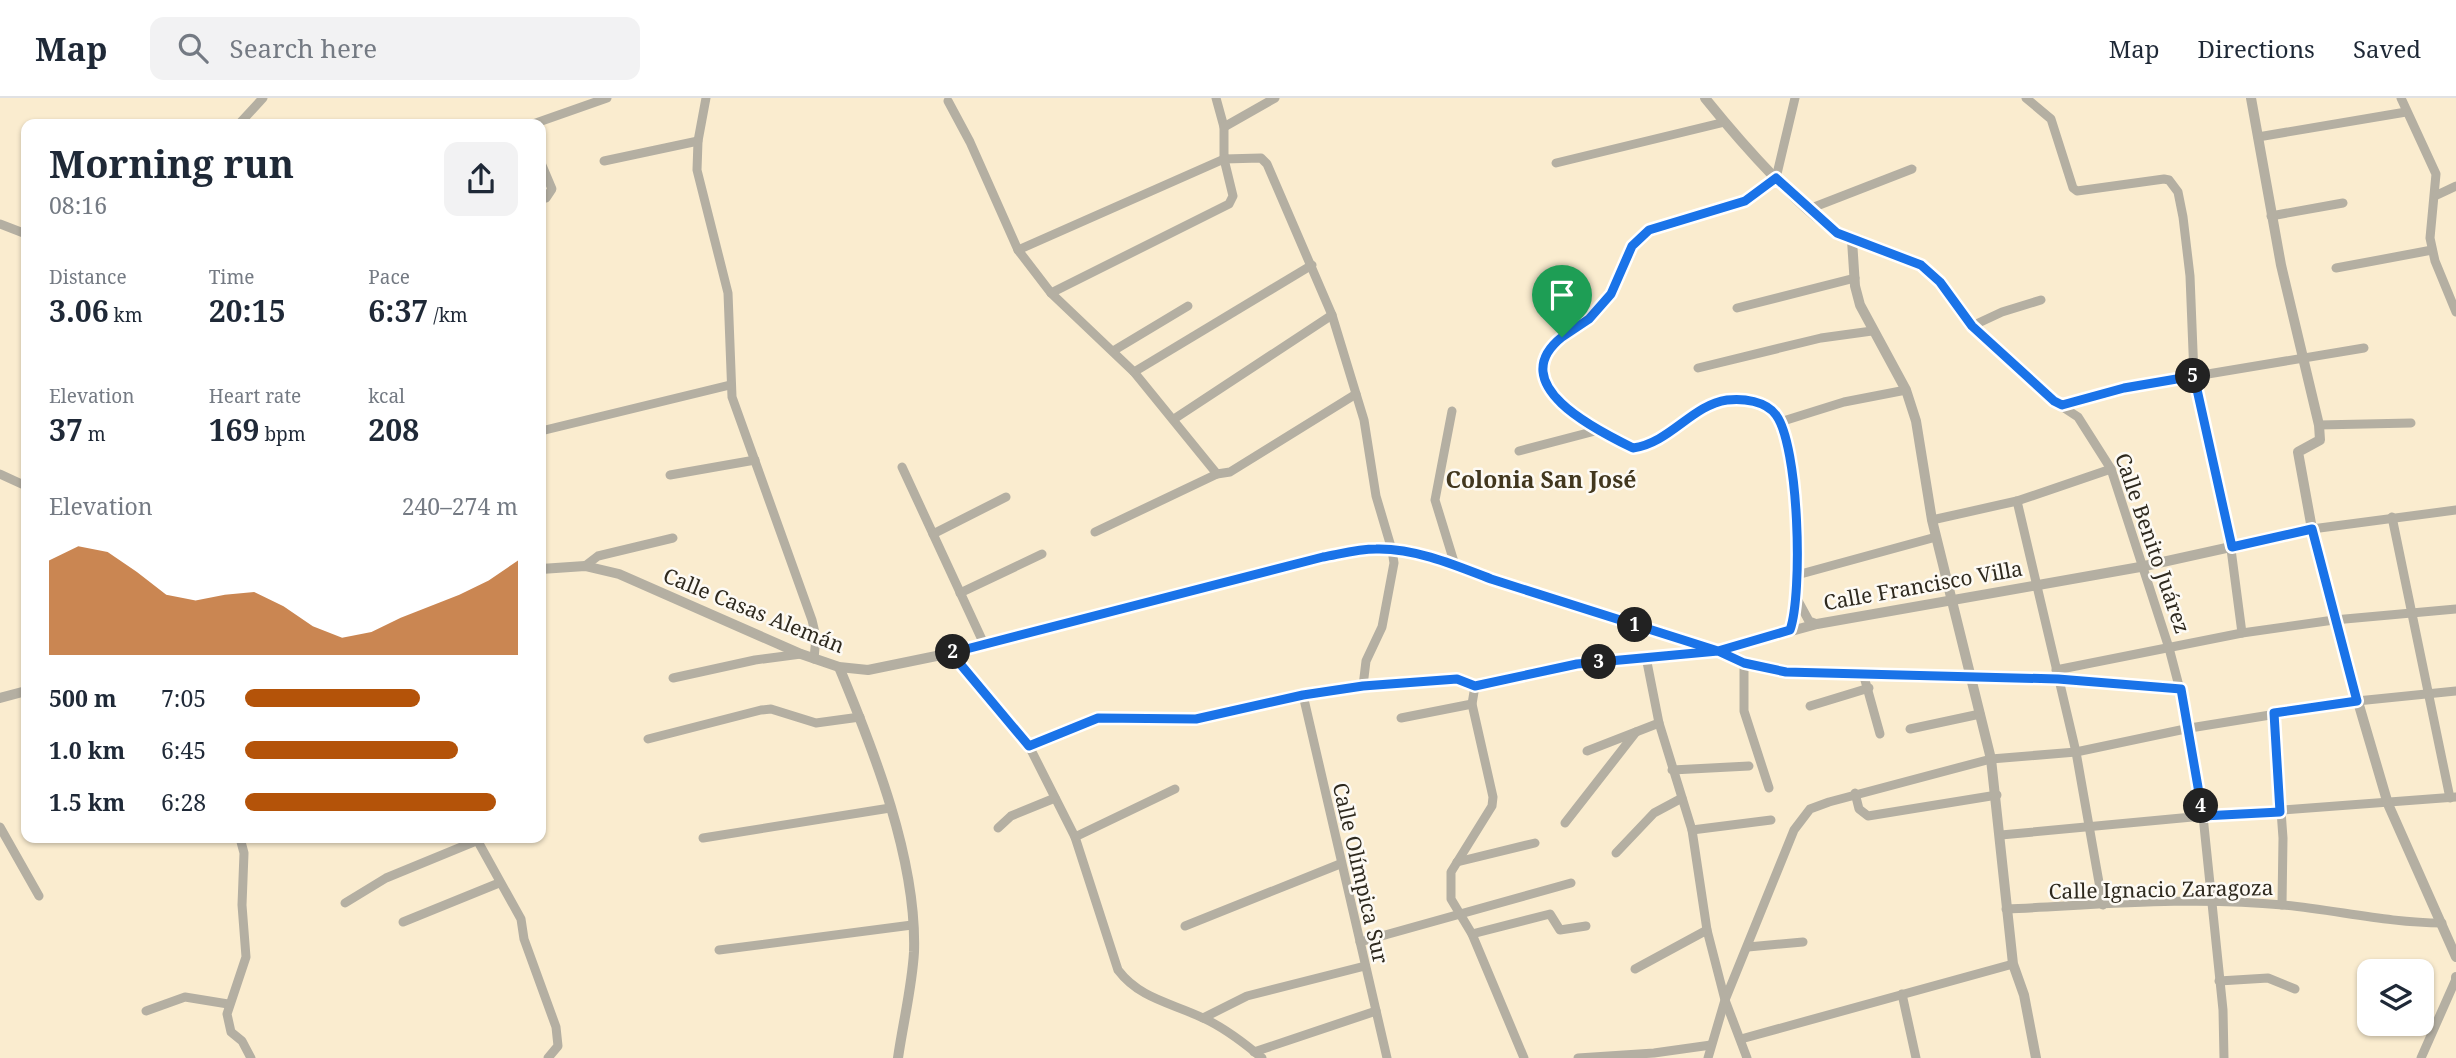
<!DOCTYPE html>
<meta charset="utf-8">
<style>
body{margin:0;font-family:"Noto Serif",serif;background:#f2f2f3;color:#1f2937;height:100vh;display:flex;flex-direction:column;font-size:26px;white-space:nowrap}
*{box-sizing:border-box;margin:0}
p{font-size:23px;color:#747a83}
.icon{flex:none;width:38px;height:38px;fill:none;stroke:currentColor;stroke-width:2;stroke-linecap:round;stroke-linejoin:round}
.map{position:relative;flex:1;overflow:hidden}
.details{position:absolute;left:21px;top:21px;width:525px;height:724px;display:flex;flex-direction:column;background:#fff;border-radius:14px;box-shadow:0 2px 5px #0004}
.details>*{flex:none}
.tools{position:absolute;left:2357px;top:861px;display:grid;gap:14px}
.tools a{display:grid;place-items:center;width:77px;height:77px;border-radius:14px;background:#fff;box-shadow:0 2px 5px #0004;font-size:35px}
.pin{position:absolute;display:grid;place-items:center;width:60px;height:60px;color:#fff;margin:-72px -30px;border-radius:50% 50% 50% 0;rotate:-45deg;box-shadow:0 0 7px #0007}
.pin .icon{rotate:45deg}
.km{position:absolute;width:35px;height:35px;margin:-18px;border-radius:50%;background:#222;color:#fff;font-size:19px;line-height:35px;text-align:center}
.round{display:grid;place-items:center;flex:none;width:74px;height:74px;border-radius:14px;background:#f2f2f3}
.head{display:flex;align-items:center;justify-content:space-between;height:119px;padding:0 28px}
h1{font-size:38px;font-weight:700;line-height:52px}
.metrics{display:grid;grid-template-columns:repeat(3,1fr);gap:10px;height:119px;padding:7px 28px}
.metrics div{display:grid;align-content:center}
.metrics b{font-size:30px;font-weight:700}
.metrics small{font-size:19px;font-weight:400}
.metrics p{font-size:19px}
.chart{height:196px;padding:14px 28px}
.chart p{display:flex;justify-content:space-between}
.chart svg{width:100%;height:126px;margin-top:7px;fill:#b45309;opacity:.7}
ul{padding:0 28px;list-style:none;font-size:23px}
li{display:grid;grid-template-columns:112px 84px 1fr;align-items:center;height:52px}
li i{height:18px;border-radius:9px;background:#b45309}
header{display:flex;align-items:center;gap:42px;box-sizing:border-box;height:98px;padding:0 35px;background:#fff;border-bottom:2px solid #e0e1e3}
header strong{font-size:33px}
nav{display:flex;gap:38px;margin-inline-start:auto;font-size:24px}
.search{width:490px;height:63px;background:#f2f2f3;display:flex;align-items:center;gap:18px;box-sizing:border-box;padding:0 24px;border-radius:14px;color:#747a83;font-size:26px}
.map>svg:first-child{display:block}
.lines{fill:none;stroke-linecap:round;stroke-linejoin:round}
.minor{stroke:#b4afa2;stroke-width:9}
.tertiary{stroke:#b4afa2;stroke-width:10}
.route-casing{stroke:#fff;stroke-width:14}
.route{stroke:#1a73e8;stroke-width:9}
.labels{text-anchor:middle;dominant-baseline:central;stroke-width:5;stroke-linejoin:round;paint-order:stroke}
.street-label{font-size:21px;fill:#2e291e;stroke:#fdfaf4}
.neighbourhood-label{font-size:23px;font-weight:bold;fill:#42371e;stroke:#fdfaf4}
</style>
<header>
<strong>Map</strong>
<div class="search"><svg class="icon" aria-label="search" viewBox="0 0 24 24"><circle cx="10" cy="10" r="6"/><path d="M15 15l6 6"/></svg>Search here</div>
<nav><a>Map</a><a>Directions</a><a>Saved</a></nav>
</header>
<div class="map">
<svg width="2456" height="960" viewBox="0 0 2456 960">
<rect width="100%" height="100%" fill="#faeccf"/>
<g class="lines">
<g class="minor">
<polyline points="706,0 698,43 697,72 728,195 732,299 812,522 816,539 814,561"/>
<polyline points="1216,0 1224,29 1224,61 1261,60 1267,66 1332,217 1364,322 1376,398 1392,452 1394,465 1382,529 1366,563 1363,588"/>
<polyline points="2026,0 2051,21 2073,90 2077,93 2164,81 2169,82 2178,94 2183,119 2190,178 2194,278 2226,413 2242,535"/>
<polyline points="2401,0 2436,76 2430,140 2435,163 2456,214"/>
<polyline points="948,3 970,44 1018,152 1051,195 1134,274 1217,376 1230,374 1356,296"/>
<polyline points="239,26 263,0"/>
<polyline points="533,26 607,0"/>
<polyline points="1224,29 1275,0"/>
<polyline points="2258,39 2406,14"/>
<polyline points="604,63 698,43"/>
<polyline points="541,65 552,91 546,100"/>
<polyline points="1556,65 1725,24"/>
<polyline points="2437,97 2456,88"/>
<polyline points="1809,111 1912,71"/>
<polyline points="2271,118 2343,105"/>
<polyline points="0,126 26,136"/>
<polyline points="1852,142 1881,150 1921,167 1940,184 1972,228 2046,298 2078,319 2111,371 2169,550 2190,630 2203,718 2223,912 2224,960"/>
<polyline points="1018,152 1224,61 1233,98 1229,106 1051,195"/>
<polyline points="2336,170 2432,152"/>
<polyline points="1737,210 1855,180"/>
<polyline points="1972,228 2002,214 2041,202"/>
<polyline points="1113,253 1188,208"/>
<polyline points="1698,270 1821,240 1872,233"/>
<polyline points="1134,274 1312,167"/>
<polyline points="2062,307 2124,290 2364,250"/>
<polyline points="1452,313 1435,402 1455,467"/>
<polyline points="1174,321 1332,217"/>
<polyline points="1780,324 1844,304 1906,292"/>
<polyline points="2319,327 2411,325"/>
<polyline points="541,333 730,287"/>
<polyline points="1519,353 1599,332"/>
<polyline points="902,369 984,546"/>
<polyline points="0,376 26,388"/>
<polyline points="670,377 755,362"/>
<polyline points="2017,403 2076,654 2103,807"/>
<polyline points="2392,419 2450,700"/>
<polyline points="1932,422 2017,403 2111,371"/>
<polyline points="2312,431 2456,412"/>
<polyline points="1095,434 1217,376"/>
<polyline points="933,436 1006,399"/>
<polyline points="585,468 598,458 673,440"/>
<polyline points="1797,477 1936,439"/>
<polyline points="960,495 1042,456"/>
<polyline points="1797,501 1809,523 1817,526"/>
<path d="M1790 532C1803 496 1799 348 1776 317 1767 305 1747 301 1732 302 1695 303 1671 345 1633 350 1604 336 1513 291 1551 248 1566 231 1588 224 1605 203 1623 180 1625 151 1649 132L1745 103 1776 80 1795 0"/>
<path d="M951 555 1029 648 1075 739 1118 872C1140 901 1172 905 1203 920 1225 930 1243 944 1262 960"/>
<polyline points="1646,559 1659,625 1692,732 1707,832 1725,902 1747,960"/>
<polyline points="1744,565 1744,613 1769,690"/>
<polyline points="2056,572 2242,535 2334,522 2456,511"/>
<polyline points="1863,575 1880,636"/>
<polyline points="673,580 755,562 801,556"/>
<polyline points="1475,588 1472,606 1493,699 1492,708 1451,774 1451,801 1472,836 1524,960"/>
<polyline points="1303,597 1387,960"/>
<polyline points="1810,608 1869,590"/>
<polyline points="2274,616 2283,740 2282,807"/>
<polyline points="1401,620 1472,606"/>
<polyline points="1910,631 1980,616"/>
<polyline points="648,641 761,612 771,611 816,625 860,619"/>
<polyline points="1029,648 1099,619 1196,621 1303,597 1363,588 1457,581 1475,588 1577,566 1718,553 1744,565 1786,574 2058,581 2181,591"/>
<polyline points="1587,653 1659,625"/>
<polyline points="1672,672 1749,668"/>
<polyline points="1855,695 1859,711 1868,718 1997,697"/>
<polyline points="1565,725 1636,634"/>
<polyline points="0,729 39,798"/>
<polyline points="998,730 1011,718 1055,700"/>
<polyline points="1692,732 1771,722"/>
<polyline points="2001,737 2203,718 2456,699"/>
<polyline points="1075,739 1175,691"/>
<polyline points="240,740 244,755 242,807 246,859 227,916 231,934 242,943 251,960"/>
<polyline points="476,740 521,821 524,841 556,929 558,948 548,960"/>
<polyline points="703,740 890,710"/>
<polyline points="1616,755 1654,715 1682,700"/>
<polyline points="1457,764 1535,745"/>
<polyline points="345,805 386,780 476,743"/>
<path d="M2006 811C2097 807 2192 798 2283 807 2336 812 2389 825 2442 825"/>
<polyline points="403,824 499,785"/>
<polyline points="1185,828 1340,766"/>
<polyline points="1472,836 1550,816 1560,832 1586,828"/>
<polyline points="1360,844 1571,785"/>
<polyline points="1748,849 1803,844"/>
<polyline points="719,852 912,827"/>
<polyline points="1635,871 1707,832"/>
<polyline points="2219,883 2268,880 2295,891"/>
<polyline points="1902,896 1916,960"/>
<polyline points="146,913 185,899 228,906"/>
<polyline points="1203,920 1247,898 1365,868"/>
<polyline points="1741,941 2013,866"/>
<polyline points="1254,954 1376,913"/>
<polyline points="1578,960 1654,955 1711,947"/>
<polyline points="1708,960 1725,902 1794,732 1810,711 1829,704 1991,661 2076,654 2190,630 2357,603 2456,593"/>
<polyline points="2421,960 2456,881"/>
</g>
<g class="tertiary">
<path d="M1705 0C1734 36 1812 128 1852 142L1855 188 1860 207 1906 292 1916 323 1932 422 1991 661 2013 866 2024 897 2036 960"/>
<polyline points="2251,0 2281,167 2319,327 2320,342 2298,354 2312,431 2334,522 2388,706 2456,859"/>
<path d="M541 471 585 468 619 476 801 556 839 569 868 572 951 555 1323 459C1340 456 1358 451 1376 451 1415 450 1455 467 1491 481L1718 553 1817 526 2140 469 2312 431"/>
<path d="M839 569C874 653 917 762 914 854 912 889 903 925 898 960"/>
<polyline points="0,600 26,593"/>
<polyline points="2456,879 2456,883"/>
</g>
</g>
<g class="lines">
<defs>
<path id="route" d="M1562 239C1503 286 1596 332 1633 350 1670 345 1692 307 1727 302 1743 300 1766 303 1776 317 1799 348 1803 495 1790 532L1718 553 1491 481C1455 467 1415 450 1376 451 1358 451 1340 456 1323 459L951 555 1029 648 1098 620 1196 621 1303 597 1363 588 1457 581 1475 588 1577 566 1718 553 1744 565 1786 574 2058 581 2181 591 2203 718 2280 714 2274 615 2357 603 2312 431 2232 449 2194 278 2124 290 2062 307 2054 303 1972 228 1940 184 1921 167 1837 135 1776 80 1745 103 1649 132 1632 148 1611 196 1589 221 1562 239"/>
</defs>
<use href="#route" class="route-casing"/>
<use href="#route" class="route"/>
</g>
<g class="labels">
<g class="street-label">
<text transform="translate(2153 445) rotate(71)">Calle Benito Juárez</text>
<text transform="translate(1923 487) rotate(-10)">Calle Francisco Villa</text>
<text transform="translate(754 512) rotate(22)">Calle Casas Alemán</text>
<text transform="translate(1361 775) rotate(77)">Calle Olímpica Sur</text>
<text transform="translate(2161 791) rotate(-1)">Calle Ignacio Zaragoza</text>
</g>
<g class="neighbourhood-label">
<text x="1541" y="381">Colonia San José</text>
</g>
</g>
</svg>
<div class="tools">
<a><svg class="icon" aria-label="layers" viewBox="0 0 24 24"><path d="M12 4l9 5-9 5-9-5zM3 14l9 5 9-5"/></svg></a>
</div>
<div class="pin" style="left:1562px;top:239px;background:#1e9e55"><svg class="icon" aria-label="arrive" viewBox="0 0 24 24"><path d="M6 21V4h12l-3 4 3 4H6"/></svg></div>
<b class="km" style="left:1635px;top:527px">1</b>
<b class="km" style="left:953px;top:554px">2</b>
<b class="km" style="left:1599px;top:564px">3</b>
<b class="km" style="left:2201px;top:708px">4</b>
<b class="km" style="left:2193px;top:278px">5</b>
<section class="details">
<div class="head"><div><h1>Morning run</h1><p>08:16</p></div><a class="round"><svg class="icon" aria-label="share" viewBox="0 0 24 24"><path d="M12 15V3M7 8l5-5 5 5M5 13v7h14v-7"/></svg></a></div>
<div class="metrics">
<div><p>Distance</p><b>3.06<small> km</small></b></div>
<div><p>Time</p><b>20:15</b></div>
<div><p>Pace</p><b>6:37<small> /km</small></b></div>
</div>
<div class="metrics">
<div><p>Elevation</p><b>37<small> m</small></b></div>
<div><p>Heart rate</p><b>169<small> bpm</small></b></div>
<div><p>kcal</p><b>208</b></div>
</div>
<div class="chart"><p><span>Elevation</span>240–274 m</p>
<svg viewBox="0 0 160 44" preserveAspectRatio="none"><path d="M0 44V11L10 6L20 8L30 15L40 23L50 25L60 23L70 22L80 27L90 34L100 38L110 36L120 31L130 27L140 23L150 18L160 11V44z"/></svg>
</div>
<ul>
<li><b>500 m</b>7:05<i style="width:64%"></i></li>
<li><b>1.0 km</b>6:45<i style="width:78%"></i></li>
<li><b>1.5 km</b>6:28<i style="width:92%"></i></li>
</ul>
</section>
</div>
